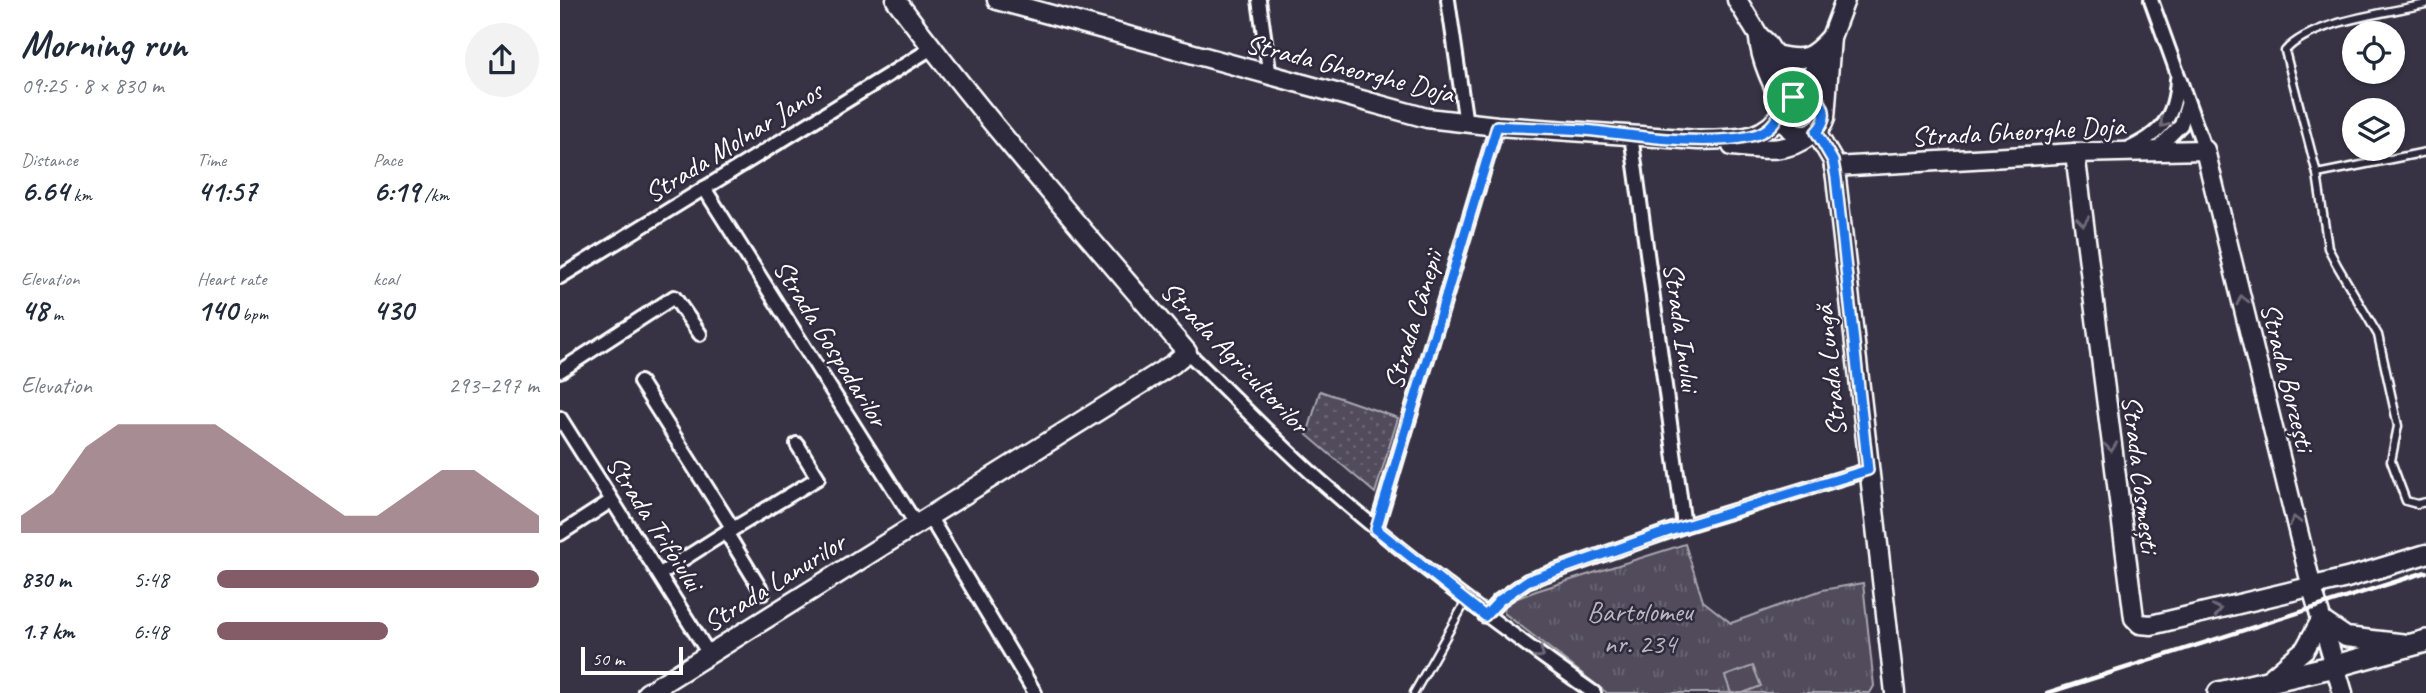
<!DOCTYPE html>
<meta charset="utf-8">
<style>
body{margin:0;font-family:Caveat,sans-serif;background:#f2f2f3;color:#1f2937;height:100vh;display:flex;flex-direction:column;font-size:26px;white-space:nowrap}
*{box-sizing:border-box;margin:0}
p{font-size:23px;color:#747a83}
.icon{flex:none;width:38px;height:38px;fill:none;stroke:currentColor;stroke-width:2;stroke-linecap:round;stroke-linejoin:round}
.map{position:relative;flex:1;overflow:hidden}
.drawer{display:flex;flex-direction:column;background:#fff;width:560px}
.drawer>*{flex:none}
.controls{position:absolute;left:1782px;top:21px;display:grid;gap:14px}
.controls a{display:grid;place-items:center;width:63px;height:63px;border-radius:50%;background:#fff;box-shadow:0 2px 5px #0004;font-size:35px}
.scale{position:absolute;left:21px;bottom:18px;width:102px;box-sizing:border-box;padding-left:7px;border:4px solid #fff;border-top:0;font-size:19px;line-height:24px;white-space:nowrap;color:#fff;-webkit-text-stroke:5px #2f2a3d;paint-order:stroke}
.pin{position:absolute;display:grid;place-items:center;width:60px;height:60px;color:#fff;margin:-30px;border:4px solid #fff;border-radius:50%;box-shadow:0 2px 7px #0007}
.round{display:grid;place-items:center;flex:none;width:74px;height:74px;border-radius:37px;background:#f2f2f3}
.head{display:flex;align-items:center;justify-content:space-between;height:119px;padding:0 21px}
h1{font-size:38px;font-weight:600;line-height:52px}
.metrics{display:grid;grid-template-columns:repeat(3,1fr);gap:10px;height:119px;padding:7px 21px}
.metrics div{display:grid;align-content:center}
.metrics b{font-size:30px;font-weight:600}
.metrics small{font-size:19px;font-weight:400}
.metrics p{font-size:19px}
.chart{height:196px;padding:14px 21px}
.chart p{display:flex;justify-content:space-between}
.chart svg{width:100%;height:126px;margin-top:7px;fill:#845c67;opacity:.7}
ul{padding:0 21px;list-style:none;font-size:23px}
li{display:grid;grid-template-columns:112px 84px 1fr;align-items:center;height:52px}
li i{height:18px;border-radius:9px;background:#845c67}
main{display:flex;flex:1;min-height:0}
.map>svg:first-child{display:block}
.grass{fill:url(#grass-dots);stroke:#a8a6ae;stroke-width:2}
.park{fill:url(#park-tufts);stroke:#a8a6ae;stroke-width:2}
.pitch{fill:#514c5c;stroke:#a8a6ae;stroke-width:2}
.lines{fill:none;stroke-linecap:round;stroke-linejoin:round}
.lane-casing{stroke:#fff;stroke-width:11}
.street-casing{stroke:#fff;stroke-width:18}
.secondary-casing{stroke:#fff;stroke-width:23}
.primary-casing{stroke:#fff;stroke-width:26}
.lane{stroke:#2f2a3d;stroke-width:6}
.street{stroke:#2f2a3d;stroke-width:12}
.secondary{stroke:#2f2a3d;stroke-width:18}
.primary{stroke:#2f2a3d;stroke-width:21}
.rail{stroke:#fff;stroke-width:4.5}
.oneway{stroke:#6d6a77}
.route-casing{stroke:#fff;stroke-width:14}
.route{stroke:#1a73e8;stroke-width:9}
.labels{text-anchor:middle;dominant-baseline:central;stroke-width:5;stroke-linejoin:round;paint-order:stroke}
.street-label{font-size:28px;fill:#fff;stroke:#2f2a3d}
.park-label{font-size:28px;fill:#b9b7be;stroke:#2f2a3d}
</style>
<main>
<section class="drawer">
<div class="head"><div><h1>Morning run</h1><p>09:25 · 8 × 830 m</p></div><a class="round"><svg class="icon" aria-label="share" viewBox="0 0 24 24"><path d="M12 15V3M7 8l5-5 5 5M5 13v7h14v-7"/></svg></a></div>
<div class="metrics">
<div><p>Distance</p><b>6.64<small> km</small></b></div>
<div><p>Time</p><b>41:57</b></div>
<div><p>Pace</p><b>6:19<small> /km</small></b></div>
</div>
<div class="metrics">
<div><p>Elevation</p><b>48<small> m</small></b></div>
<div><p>Heart rate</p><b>140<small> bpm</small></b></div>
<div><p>kcal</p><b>430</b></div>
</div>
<div class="chart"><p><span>Elevation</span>293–297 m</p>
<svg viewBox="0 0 160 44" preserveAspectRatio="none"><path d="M0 44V38L10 30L20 14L30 6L40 6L50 6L60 6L70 14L80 22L90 30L100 38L110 38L120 30L130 22L140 22L150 30L160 38V44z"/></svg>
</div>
<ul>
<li><b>830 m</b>5:48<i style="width:100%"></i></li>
<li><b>1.7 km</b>6:48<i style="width:53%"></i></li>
</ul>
</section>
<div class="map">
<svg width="1866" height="693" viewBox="0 0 1866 693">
<defs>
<pattern id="grass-dots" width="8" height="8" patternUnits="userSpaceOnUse" patternTransform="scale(1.75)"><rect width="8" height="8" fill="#514c5c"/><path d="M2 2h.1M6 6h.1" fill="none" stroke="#6b6774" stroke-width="1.8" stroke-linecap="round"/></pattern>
<pattern id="park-tufts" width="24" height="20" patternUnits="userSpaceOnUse" patternTransform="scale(1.75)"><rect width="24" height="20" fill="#514c5c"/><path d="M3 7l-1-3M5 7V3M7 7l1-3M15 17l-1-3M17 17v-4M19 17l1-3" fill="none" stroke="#6b6774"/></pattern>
</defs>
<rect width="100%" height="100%" fill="#373345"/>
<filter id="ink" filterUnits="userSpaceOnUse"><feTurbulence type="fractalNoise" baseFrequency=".0143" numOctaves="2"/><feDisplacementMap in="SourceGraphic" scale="14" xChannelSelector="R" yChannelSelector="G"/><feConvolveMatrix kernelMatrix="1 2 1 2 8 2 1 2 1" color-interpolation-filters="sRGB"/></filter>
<g filter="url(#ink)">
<g class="grass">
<circle cx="1244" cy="115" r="12"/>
<polygon points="760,391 838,418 815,493 747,435"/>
</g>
<polygon class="park" points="1125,544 1143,601 1171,623 1262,590 1303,583 1314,686 1310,693 1300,693 1298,691 1292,693 1047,693 944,613 945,603 976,591"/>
<polygon class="pitch" points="1193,666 1201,686 1183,693 1171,693 1165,676"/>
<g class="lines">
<defs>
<g id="lane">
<path d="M1866 4C1827 13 1751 21 1725 51L1757 174 1866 152"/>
<polyline points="1757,174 1768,248 1777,265 1818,335 1838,426 1831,461 1846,501 1857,504 1866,502"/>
<polyline points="854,693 906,601"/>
</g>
<g id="street">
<polyline points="699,0 710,77"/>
<polyline points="888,0 906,124"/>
<polyline points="1591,0 1645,150"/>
<polyline points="1071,135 1124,526"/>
<path d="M1566 150C1601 134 1615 119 1617 79"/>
<polyline points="1595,151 1621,125 1627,105"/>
<polyline points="144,188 356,524"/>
<polyline points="0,277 372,48"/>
<path d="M627 352C673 396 717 443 765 485 850 560 941 627 1034 693"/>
<polyline points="0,371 114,297 140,334"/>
<polyline points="80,382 173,529 166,532"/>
<polyline points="0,418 149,654"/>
<polyline points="369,516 475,693"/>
<polyline points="173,529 258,478 237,444"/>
<polyline points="816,529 937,126"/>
<polyline points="0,534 51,501"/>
<polyline points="100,574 166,532 203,593"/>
<polyline points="925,616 940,600 967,581 1124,526 1308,470"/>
</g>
<g id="secondary">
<path d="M437 0 867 118 937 126 1138 140C1172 138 1203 144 1223 111"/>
<polyline points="1177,0 1199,36 1206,42 1240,94"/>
<path d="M1199 39C1201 62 1214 87 1224 107"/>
<path d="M1215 55C1244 62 1251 59 1271 37"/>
<polyline points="1242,93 1251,79 1262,47"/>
<path d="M1265 112 1257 98 1242 93 1227 101C1219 115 1224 129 1240 135 1252 136 1261 130 1265 118L1271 37 1285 0"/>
<polyline points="1256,132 1273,161 1276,178 1335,693"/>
<path d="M1172 146C1201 149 1227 154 1250 135"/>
<polyline points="1515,153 1574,618 1580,624 1591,625 1787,578 1866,554"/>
<polyline points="1274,167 1515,153 1645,150 1752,588 1783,693"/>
<polyline points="1761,620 1786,637 1847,644"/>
<polyline points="1706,682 1745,649 1761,620"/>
<path d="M87 693 613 364 627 352C528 236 427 122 336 0"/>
</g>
<polyline id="primary" points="1659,693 1775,666 1866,641"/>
</defs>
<use href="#lane" class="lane-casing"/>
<use href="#street" class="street-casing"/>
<use href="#secondary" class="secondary-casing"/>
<use href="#primary" class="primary-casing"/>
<use href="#lane" class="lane"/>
<use href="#street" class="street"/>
<use href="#secondary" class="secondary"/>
<use href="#primary" class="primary"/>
<polyline class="rail" points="1487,693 1866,572"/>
</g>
<defs><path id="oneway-chevron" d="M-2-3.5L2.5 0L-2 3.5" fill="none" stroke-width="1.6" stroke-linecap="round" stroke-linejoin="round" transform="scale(1.75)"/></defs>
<g class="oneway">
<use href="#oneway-chevron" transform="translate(1604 123) rotate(129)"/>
<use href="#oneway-chevron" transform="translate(1523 221) rotate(83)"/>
<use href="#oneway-chevron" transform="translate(1682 300) rotate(-104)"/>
<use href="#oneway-chevron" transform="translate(1551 447) rotate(83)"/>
<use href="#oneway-chevron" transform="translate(1735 521) rotate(-104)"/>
<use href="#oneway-chevron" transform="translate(1657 610) rotate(-13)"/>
<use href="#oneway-chevron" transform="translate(980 654) rotate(35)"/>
</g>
</g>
<g class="lines" filter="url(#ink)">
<defs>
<path id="route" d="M1242 93 1257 98C1267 109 1267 121 1256 132L1273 161 1276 178 1308 470 1109 531 967 581 940 600 925 616 816 529 937 126C966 128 995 128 1024 130 1074 135 1142 147 1191 136 1224 129 1217 99 1242 93Z"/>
</defs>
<use href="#route" class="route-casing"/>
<use href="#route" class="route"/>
</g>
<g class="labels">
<g class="street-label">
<text transform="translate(790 68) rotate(14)">Strada Gheorghe Doja</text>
<text transform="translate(1458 131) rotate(-3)">Strada Gheorghe Doja</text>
<text transform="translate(173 142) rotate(-32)">Strada Molnar Janos</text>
<text transform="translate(853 320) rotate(-73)">Strada Cânepii</text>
<text transform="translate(1122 327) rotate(82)">Strada Inului</text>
<text transform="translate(271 343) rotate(58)">Strada Gospodarilor</text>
<text transform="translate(675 357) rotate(46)">Strada Agricultorilor</text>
<text transform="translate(1270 371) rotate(-96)">Strada Lungă</text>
<text transform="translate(1728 377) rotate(76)">Strada Borzești</text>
<text transform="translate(1581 474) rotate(83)">Strada Cosmești</text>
<text transform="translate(95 523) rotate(57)">Strada Trifoiului</text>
<text transform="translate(214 582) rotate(-32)">Strada Lanurilor</text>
</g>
<g class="park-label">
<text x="1080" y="611">Bartolomeu<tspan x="1080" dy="32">nr. 234</tspan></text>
</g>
</g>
</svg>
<div class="controls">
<a><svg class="icon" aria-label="locate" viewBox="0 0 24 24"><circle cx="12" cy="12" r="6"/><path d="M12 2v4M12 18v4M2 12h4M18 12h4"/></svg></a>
<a><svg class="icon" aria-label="layers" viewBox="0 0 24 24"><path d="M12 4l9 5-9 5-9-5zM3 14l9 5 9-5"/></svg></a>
</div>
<div class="scale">50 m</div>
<div class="pin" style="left:1233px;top:97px;background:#1e9e55"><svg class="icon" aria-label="arrive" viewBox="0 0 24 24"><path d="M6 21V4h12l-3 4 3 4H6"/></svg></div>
</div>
</main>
